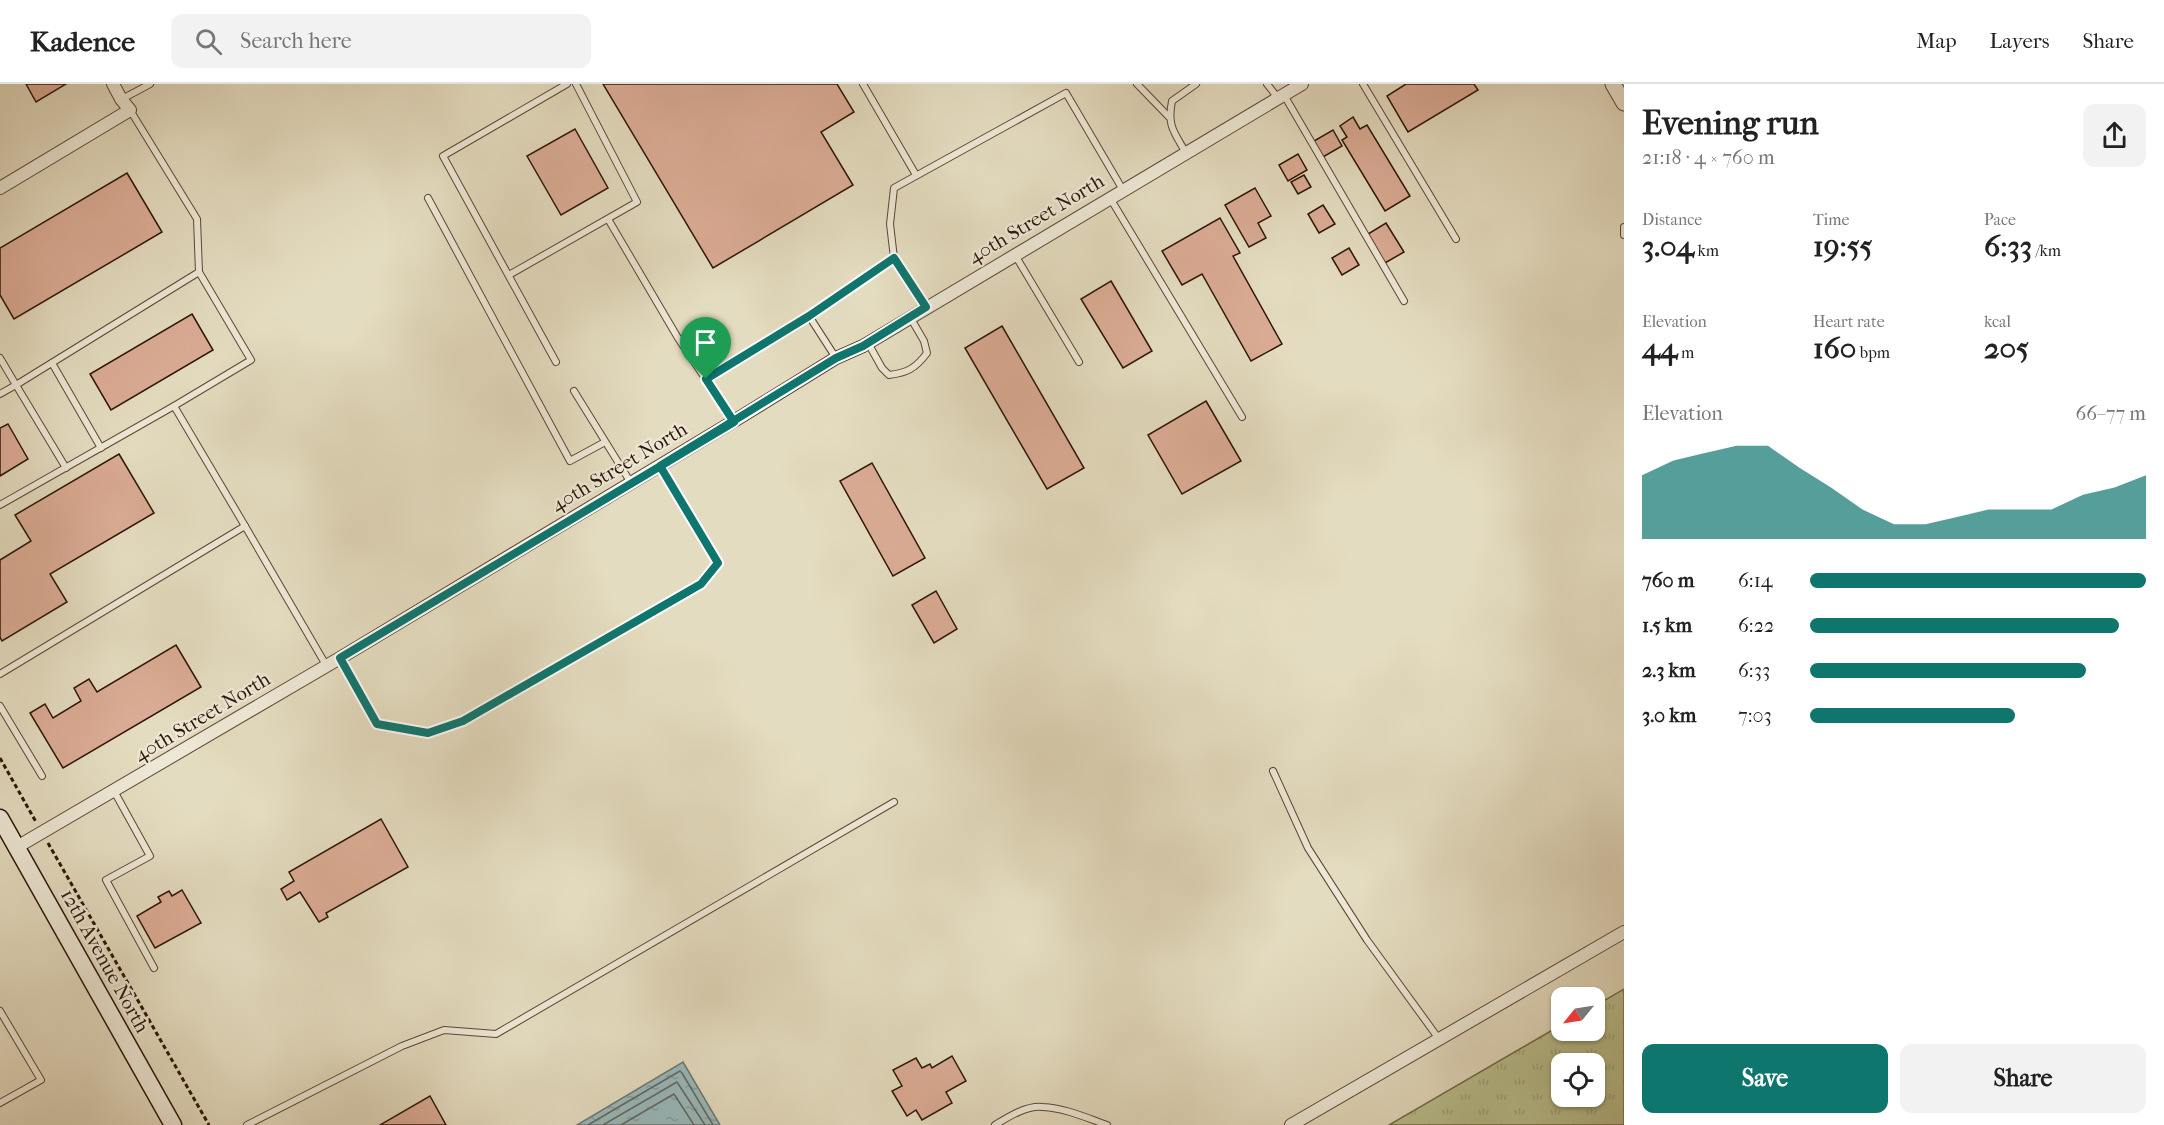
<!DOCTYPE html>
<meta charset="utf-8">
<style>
body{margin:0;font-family:"IM FELL French Canon",serif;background:#f2f2f2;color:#222;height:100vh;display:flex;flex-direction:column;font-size:22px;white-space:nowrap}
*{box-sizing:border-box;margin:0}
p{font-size:20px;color:#767676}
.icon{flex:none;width:33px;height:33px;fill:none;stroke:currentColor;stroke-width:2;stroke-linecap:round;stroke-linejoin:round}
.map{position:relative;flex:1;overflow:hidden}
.side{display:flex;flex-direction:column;background:#fff;width:540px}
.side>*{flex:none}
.needle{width:39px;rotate:240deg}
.buttons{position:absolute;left:1551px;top:903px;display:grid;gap:12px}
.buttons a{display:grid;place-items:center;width:54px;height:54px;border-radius:12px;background:#fff;box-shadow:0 2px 4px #0004;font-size:30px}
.pin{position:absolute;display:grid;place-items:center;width:51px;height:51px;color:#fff;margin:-62px -26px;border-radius:50% 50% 50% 0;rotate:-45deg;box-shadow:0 0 6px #0007}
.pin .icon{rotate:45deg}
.round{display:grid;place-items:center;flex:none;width:63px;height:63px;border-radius:12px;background:#f2f2f2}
.overview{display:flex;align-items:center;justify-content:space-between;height:102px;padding:0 18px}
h1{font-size:33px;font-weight:700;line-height:45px}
.figures{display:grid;grid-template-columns:repeat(3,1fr);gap:9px;height:102px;padding:6px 18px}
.figures div{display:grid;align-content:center}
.figures b{font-size:30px;font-weight:700}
.figures small{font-size:16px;font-weight:400}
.figures p{font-size:16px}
.chart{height:168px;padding:12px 18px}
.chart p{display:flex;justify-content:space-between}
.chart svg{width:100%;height:108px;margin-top:6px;fill:#0f766e;opacity:.7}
.action{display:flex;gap:12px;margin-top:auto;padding:12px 18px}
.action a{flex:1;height:69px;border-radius:12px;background:#0f766e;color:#fff;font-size:24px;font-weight:700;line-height:69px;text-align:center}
.action a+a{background:#f2f2f2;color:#222}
ul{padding:0 18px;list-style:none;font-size:20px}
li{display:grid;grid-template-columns:96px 72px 1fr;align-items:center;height:45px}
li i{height:15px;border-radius:8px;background:#0f766e}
header{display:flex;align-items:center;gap:36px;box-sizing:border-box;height:84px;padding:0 30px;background:#fff;border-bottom:2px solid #e0e0e0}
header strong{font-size:28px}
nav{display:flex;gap:33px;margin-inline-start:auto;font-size:21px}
.search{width:420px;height:54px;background:#f2f2f2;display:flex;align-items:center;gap:15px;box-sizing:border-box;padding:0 21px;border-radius:12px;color:#767676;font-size:22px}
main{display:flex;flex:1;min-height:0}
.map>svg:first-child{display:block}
.grass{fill:url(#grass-tufts);stroke:#736a4a;stroke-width:1.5;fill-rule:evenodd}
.water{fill:url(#water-ripples);stroke:#6e7774;stroke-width:1.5}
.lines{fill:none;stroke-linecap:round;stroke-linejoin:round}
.shore{stroke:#636762;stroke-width:1.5}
.building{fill:#dbac95;stroke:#2d1507;stroke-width:1.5}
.service-casing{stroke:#5b4735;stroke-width:8}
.minor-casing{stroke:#5b4735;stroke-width:14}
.tertiary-casing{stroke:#5b4735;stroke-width:17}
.secondary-casing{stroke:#2d1507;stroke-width:19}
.path{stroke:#2d1507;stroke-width:3;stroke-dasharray:4.5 3;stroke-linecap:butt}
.service{stroke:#ede8d6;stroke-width:6}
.minor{stroke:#ede8d6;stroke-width:12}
.tertiary{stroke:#ede8d6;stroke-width:15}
.secondary{stroke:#ede8d6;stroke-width:16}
.route-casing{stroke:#fff;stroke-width:12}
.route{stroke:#0f766e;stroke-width:8}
.labels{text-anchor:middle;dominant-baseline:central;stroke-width:4.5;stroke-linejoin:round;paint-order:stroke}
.street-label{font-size:20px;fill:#2d1507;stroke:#ede8d6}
</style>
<header>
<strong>Kadence</strong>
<div class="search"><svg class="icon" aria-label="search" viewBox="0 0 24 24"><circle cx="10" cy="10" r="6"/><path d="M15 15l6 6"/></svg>Search here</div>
<nav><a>Map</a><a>Layers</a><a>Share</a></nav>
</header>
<main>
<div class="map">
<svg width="1624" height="1041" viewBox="0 0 1624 1041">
<defs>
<pattern id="grass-tufts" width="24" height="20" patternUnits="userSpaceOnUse" patternTransform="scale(1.5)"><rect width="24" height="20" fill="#b9bf8e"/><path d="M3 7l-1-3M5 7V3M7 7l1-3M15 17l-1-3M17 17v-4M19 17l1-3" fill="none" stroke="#9fa379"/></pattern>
<pattern id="water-ripples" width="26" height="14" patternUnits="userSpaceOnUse" patternTransform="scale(1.5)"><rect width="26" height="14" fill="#99b9bc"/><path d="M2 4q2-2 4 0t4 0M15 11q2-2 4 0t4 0" fill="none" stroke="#849ea0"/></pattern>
</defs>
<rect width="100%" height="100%" fill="#e4dcc0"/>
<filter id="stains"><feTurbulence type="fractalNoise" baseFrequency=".00333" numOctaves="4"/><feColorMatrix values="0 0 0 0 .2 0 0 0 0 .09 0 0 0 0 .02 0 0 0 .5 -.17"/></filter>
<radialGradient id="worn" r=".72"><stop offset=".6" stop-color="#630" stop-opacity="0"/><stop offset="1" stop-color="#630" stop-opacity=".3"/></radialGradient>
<path class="grass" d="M1624 905V1041H1389L1561 941 1562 946H1594L1595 922ZM1562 980H1594V1012H1562Z"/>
<polygon class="water" points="683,978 720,1041 577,1041"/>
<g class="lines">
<g class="shore">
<polyline points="588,1041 680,987 682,989 713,1041"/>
<polyline points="603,1041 677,998 705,1041"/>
<polyline points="621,1041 674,1010 694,1041"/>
</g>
</g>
<g class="building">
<polygon points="26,0 66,0 36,18"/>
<polygon points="603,0 837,0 854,28 821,48 853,101 713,184"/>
<polygon points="1406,0 1474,0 1478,6 1408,48 1387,12"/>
<polygon points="1353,33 1360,45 1367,41 1410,112 1385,127 1342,56 1347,53 1340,42"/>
<polygon points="575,45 608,104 561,131 527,72"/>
<polygon points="1333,46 1342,62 1323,73 1314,57"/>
<polygon points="1298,70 1307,86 1288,97 1279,81"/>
<polygon points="127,89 162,148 14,235 0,211 0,164"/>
<polygon points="1304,91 1311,103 1298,110 1291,98"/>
<polygon points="1255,104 1271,132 1258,139 1266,154 1249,163 1225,121"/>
<polygon points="1323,121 1335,140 1319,149 1308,130"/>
<polygon points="1220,134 1240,169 1233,172 1282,260 1251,277 1202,190 1182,201 1162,167"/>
<polygon points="1386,139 1404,168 1385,179 1368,150"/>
<polygon points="1349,164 1359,181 1342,191 1332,174"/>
<polygon points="1111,197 1152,267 1123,284 1081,215"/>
<polygon points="192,230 213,266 111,326 90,290"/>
<polygon points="1002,242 1084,384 1047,405 965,264"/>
<polygon points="1206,317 1241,377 1182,410 1148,351"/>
<polygon points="8,340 28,375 0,392 0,344"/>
<polygon points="119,370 154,429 50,490 67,518 2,557 0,553 0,476 31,457 15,431"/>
<polygon points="872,379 925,474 893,492 840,397"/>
<polygon points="936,507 957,545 934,559 912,521"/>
<polygon points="176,561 201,603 63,684 30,629 45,620 53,634 81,617 74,604 89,595 97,608"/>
<polygon points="381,735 408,783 326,829 328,833 319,838 300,808 287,816 281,805 294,797 289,788"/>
<polygon points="182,806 201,839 155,864 137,832 161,818 158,813 169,807 172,812"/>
<polygon points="952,972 966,997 946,1008 952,1019 922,1036 916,1026 907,1032 892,1007 902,1002 893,986 916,974 922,984 930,980 932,984"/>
<polygon points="430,1012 446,1041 380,1041"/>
</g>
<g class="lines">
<defs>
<g id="service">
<polyline points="863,0 916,91"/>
<polyline points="1137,0 1169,33"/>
<polyline points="1267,0 1278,14"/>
<polyline points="1363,0 1456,155"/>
<polyline points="1284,11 1404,217"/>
<polyline points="122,15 150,0"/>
<path d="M1186 69C1174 48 1167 42 1172 17L1196 0"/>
<polyline points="428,114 570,377 605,358"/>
<polyline points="1110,114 1242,333"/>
<polyline points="608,135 678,254 734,337"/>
<polyline points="1624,143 1624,151"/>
<polyline points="1015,171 1079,278"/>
<polyline points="894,174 890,140 894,104 1066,9 1123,106"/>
<polyline points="509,191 637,118 576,0"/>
<path d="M868 259 882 284 889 291C907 289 916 284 927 269L924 257 910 233"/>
<polyline points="0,274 16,301 199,188 197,135 130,26"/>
<polyline points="836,274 809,232 894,174 926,223"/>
<polyline points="556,278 443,72 567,0"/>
<polyline points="52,279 101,364"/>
<polyline points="706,295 809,232"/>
<polyline points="574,307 631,399"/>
<polyline points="0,310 16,301 66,384"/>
<polyline points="174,322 245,442"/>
<polyline points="0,421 174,322 251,276 199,188"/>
<polyline points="340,574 377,640 428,649 463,637 681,512 701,499 718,479 660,382"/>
<polyline points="0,590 245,442 326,581"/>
<polyline points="0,622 42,692"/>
<polyline points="1273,687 1308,764 1367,856 1439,955"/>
<polyline points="114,707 150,772 106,796 154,884"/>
<polyline points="0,927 41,996 0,1019"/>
<polyline points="247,1041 402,962 444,946 496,950 894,718"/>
<path d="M995 1041C1008 1033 1027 1021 1043 1023 1065 1024 1087 1034 1107 1041"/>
</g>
<g id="minor">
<polyline points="0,104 130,26 121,15 113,0"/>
<polyline points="17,763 340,574 734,337 836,274 863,262 1302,0"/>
<polyline points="1291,1041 1624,848"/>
</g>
<polyline id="tertiary" points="1613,0 1624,19"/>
<polyline id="secondary" points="0,734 173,1041"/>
</defs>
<use href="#service" class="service-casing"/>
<use href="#minor" class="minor-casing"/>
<use href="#tertiary" class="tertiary-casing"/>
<use href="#secondary" class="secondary-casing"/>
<g class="path">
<polyline points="0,674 36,738"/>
<polyline points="48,759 209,1041"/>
</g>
<use href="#service" class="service"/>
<use href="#minor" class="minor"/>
<use href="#tertiary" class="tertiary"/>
<use href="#secondary" class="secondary"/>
</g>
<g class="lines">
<defs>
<polyline id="route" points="706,295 734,338 340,574 377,640 428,649 463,637 701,500 718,479 660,382 836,274 863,262 926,223 894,174 809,232 706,295"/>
</defs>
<use href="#route" class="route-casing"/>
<use href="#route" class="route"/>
</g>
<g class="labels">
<g class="street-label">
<text transform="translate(1036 135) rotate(-31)">40th Street North</text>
<text transform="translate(619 383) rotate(-31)">40th Street North</text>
<text transform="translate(202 633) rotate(-31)">40th Street North</text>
<text transform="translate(105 877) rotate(61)">12th Avenue North</text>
</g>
</g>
<rect width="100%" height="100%" filter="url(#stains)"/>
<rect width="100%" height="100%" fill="url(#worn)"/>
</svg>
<div class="buttons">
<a><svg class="needle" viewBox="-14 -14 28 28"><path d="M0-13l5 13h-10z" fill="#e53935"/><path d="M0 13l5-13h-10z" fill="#767676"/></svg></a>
<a><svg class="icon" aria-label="locate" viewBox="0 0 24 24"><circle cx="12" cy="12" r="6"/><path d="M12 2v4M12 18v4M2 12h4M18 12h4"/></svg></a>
</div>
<div class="pin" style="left:706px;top:295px;background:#1e9e55"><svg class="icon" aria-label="arrive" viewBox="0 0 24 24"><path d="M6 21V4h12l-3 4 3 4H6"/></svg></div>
</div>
<section class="side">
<div class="overview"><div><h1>Evening run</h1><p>21:18 · 4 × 760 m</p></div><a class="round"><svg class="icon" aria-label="share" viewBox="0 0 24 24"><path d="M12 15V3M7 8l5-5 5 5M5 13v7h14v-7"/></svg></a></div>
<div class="figures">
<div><p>Distance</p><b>3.04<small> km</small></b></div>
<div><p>Time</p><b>19:55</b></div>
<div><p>Pace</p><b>6:33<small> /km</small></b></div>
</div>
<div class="figures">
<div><p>Elevation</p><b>44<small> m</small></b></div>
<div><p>Heart rate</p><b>160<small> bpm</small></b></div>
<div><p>kcal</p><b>205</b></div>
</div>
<div class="chart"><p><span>Elevation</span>66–77 m</p>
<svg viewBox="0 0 160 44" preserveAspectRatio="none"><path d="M0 44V18L10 12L20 9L30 6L40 6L50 15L60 23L70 32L80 38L90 38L100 35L110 32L120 32L130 32L140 26L150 23L160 18V44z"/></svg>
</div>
<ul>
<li><b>760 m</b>6:14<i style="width:100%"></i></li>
<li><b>1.5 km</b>6:22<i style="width:92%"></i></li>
<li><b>2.3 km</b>6:33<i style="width:82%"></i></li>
<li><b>3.0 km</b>7:03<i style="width:61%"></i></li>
</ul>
<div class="action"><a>Save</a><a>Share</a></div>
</section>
</main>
